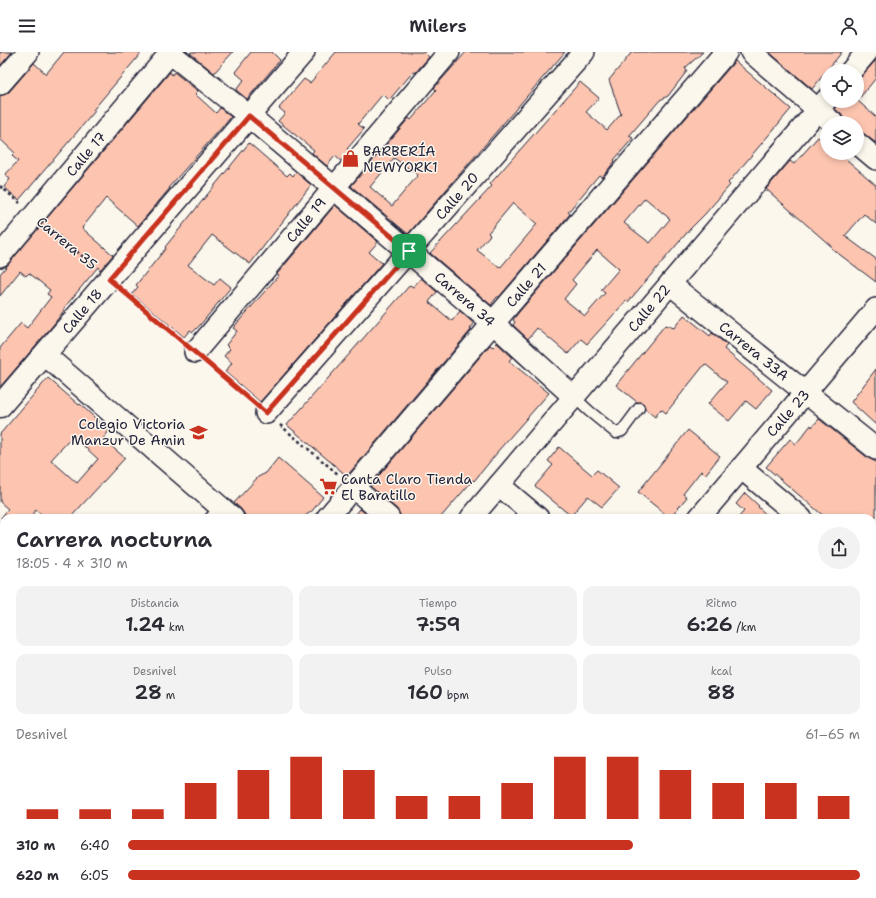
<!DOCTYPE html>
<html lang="es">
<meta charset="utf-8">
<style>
body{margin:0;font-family:"Shantell Sans",sans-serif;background:#f2f2f3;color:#2b2b33;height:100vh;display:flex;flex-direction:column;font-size:15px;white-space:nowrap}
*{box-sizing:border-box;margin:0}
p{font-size:13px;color:#7c7c81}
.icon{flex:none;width:22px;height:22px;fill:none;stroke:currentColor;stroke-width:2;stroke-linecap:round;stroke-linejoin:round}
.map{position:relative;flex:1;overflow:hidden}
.side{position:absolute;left:0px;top:462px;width:876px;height:384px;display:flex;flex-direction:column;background:#fff;border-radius:12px 12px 0 0;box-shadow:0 2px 6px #0003}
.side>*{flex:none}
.tools{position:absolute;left:820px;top:12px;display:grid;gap:8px}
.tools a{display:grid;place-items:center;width:44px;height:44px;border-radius:50%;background:#fff;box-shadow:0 2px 6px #0003;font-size:20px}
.pin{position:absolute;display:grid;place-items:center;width:34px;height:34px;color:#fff;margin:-17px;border-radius:8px;box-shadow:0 2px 6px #0006}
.round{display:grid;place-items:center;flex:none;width:42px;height:42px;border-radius:21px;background:#f2f2f3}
.head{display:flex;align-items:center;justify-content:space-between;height:68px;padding:0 16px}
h1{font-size:22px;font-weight:600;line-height:30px}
.stats{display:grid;grid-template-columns:repeat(3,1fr);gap:6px;height:68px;padding:4px 16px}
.stats div{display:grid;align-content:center;border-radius:10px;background:#f2f2f3;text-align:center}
.stats b{font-size:20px;font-weight:600}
.stats small{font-size:11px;font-weight:400}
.stats p{font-size:11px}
.chart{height:112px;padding:8px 16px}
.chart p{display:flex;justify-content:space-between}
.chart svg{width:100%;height:72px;margin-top:4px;stroke:#c8321e;stroke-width:6}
ul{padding:0 16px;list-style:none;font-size:13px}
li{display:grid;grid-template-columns:64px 48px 1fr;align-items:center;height:30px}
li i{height:10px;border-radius:5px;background:#c8321e}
header{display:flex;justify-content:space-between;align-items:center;height:52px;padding:0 16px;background:#fff;font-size:18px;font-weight:600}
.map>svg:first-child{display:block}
.building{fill:#fdc5b0;stroke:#22223b;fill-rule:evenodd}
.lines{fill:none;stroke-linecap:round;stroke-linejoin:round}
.lane-casing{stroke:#22223b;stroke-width:13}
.street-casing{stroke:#22223b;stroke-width:24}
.secondary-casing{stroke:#22223b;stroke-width:25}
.path{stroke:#22223b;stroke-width:2.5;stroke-dasharray:3 3;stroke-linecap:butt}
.lane{stroke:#fbf7ec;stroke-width:10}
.street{stroke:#fbf7ec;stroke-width:21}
.secondary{stroke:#fbf7ec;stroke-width:22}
.route-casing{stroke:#fff;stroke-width:8}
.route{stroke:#c8321e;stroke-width:5}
.labels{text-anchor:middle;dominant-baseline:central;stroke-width:3;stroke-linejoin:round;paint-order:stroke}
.poi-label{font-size:14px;fill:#22223b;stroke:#fbf7ec;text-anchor:start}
.street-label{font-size:14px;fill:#22223b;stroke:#fbf7ec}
</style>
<header><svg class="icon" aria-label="menu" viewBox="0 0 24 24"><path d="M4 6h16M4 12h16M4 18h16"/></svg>Milers<svg class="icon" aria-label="person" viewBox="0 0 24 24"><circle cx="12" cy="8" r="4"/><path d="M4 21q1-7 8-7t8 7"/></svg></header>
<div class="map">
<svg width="876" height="846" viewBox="0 0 876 846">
<rect width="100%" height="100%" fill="#fbf7ec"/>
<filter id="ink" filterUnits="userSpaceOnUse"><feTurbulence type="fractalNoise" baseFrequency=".025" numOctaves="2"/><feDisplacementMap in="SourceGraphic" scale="8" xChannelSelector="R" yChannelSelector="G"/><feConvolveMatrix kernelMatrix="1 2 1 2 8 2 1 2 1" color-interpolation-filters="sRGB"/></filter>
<g filter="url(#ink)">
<g class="building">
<polygon points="0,0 12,0 0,14"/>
<polygon points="64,0 142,0 93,58 95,59 19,148 4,135 10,127 5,123 18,109 12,104 15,101 0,87 0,44 9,40 34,11 46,22"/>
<polygon points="191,0 233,0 214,21 190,1"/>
<polygon points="251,0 272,0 280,8 247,47 236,38 244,28 235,20"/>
<polygon points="336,0 424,0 429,5 415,21 413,20 389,48 383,42 358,72 364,77 347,97 350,99 341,109 335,104 327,114 312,101 314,98 278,69 285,61 279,56 304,27 310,31"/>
<path d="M466 0H565L408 182 351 134 409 66 411 68 436 38 434 36ZM394 106 418 123 392 154 370 135Z"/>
<path d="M632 0H703L685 16 687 19 668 44 660 48 629 84 633 86 614 108 615 109 602 125 599 123 568 160 570 162 499 245H497L491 253 430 201 492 134 490 132 511 108 580 30 599 46 586 60 607 78 621 62 609 28ZM513 151 537 172 500 216 477 198 490 183 488 181Z"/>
<polygon points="769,0 842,0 812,37"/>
<polygon points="876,8 876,26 857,49 857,29"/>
<path d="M735 9 791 57 728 131 730 133 705 162 691 176 628 250 626 249 587 292 581 287 568 302 537 276 528 287 513 273 515 270 513 268 519 260ZM645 146 670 167 650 191 624 171ZM597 198 619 217 601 238 605 241 585 264 564 247 576 232 572 228Z"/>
<polygon points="170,20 172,23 174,20 198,39 195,42 216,61 220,56 231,65 169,135 170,136 138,174 106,146 82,176 113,203 100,218 98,215 64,256 65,257 54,272 0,335 0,296 21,271 27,276 51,245 47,242 50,238 29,221 26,224 20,219 0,244 0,222"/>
<polygon points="839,49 858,49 876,65 876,91 864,82 857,79 857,71 847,71 844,68 841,62 835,57"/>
<polygon points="818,85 827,91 827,101 839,101 876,133 876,172 864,162 845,184 876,207 876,230 831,196 832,195 766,137 790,109 794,112"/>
<polygon points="249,91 287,124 290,121 293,124 296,120 311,133 250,212 212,183 188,213 214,233 220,226 231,235 201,272 193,280 190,278 184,285 132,242 138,235 136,233 166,196 165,195"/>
<polygon points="335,153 378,190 369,200 382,211 260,350 225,320 232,311 224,304 230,297 226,293 237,279 233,276 279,223 277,222 283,215"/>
<polygon points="421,226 437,240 429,250 452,269 460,259 474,272 470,277 471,278 347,424 287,373 403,241 410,233 413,235"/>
<polygon points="684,263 710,284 712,281 727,293 724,297 772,338 756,357 746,349 729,369 708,352 727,330 705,312 666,361 661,357 655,365 645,357 643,351 637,350 616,333 665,273 674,276"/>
<polygon points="497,291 512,305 509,309 549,341 497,400 497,401 474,429 473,428 440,466 401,466 397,457 370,434 490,293 493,295"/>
<polygon points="876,317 876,373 851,350"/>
<path d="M48 326 79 353 80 352 109 379 103 387 125 406 70 466H46L36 458 30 466H1L8 457 0 450V382ZM73 384 98 407 77 431 51 408Z"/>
<polygon points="819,367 868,406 876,410 876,466 826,466 766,415 790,387 796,392 811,373 812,375"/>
<polygon points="688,378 720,404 705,423 701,419 683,442 687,445 670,466 638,440"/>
<polygon points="559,395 592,423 597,418 619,436 602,455 588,444 571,464 535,434 553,413 548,409"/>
<polygon points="278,406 323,445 312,459 302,466 247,466 241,457 234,451 258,425 266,421"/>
<polygon points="745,441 759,454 758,455 770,466 738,466 744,459 736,452"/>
<polygon points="360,457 371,466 353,466"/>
</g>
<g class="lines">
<defs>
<g id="lane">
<polyline points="574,345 589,359 616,381 622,379 639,356"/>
<polyline points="210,466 221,455"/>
</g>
<g id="street">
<polyline points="169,0 249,64 304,0"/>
<polyline points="751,0 833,71"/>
<polyline points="851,19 867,0"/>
<polyline points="0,32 28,0"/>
<polyline points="857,91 876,107"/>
<polyline points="0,204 171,0"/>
<polyline points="670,232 876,397"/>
<polyline points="195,300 449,0"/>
<polyline points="45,303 233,466"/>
<polyline points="266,361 584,0"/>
<polyline points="741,416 801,466"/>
<polyline points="499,433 538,466"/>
<polyline points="353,435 389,466"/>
<polyline points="327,466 493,271 574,345"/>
<polyline points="471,466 827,47"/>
<polyline points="699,466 876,257"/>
<polyline points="872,524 876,527"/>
<polyline points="0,547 4,550"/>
<polyline points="872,564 876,559"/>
<polyline points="872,660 876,663"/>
<polyline points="0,680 4,683"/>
<polyline points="872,792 876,796"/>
<polyline points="0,830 4,833"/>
<polyline points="15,842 20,846"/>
<polyline points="193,842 198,846"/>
<polyline points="348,842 353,846"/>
<polyline points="510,842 514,846"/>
<polyline points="670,842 675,846"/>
<polyline points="373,846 376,842"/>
<polyline points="639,846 643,842"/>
<polyline points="760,846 764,842"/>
</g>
<polyline id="secondary" points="0,354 249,64 493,271 726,0"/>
</defs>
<use href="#lane" class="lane-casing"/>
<use href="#street" class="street-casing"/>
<use href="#secondary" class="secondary-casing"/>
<g class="path">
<polyline points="0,134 20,151"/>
<polyline points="49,176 94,214"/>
<polyline points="124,239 181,288"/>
<polyline points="209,312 252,349"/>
<polyline points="280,373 339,423"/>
</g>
<use href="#lane" class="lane"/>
<use href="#street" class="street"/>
<use href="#secondary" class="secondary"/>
</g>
</g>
<g class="lines" filter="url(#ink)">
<defs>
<polygon id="route" points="249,64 409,199 266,361 109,227"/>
</defs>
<use href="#route" class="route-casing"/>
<use href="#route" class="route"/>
</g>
<defs>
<symbol id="shop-bare" viewBox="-9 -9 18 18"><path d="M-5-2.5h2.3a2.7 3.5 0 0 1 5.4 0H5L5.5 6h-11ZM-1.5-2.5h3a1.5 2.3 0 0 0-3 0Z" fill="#c8321e" stroke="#fbf7ec" stroke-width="2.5" paint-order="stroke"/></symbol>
<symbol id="school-bare" viewBox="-9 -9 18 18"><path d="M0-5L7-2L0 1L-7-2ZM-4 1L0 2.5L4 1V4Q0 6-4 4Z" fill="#c8321e" stroke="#fbf7ec" stroke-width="2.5" paint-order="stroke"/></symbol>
<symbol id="supermarket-bare" viewBox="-9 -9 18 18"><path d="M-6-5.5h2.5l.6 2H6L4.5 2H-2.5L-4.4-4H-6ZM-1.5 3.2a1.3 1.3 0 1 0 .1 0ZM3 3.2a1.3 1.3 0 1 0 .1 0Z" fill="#c8321e" stroke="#fbf7ec" stroke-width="2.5" paint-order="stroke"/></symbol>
</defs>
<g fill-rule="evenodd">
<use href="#shop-bare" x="338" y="94" width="25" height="25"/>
<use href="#school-bare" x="186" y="368" width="25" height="25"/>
<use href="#supermarket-bare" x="316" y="422" width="25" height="25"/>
</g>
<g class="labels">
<g class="poi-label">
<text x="363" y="99">BARBERÍA<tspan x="363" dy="16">NEWYORK1</tspan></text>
<text x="185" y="372" text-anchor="end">Colegio Victoria<tspan x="185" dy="16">Manzur De Amin</tspan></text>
<text x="341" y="427">Canta Claro Tienda<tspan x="341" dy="16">El Baratillo</tspan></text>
</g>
<g class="street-label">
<text transform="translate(86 102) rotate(-50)">Calle 17</text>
<text transform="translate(457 144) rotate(-49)">Calle 20</text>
<text transform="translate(306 168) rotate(-50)">Calle 19</text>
<text transform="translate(67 191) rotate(40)">Carrera 35</text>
<text transform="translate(526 233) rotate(-49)">Calle 21</text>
<text transform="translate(465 247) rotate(41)">Carrera 34</text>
<text transform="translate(649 256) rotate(-50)">Calle 22</text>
<text transform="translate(82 259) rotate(-50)">Calle 18</text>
<text transform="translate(754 299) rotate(39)">Carrera 33A</text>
<text transform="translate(788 361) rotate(-49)">Calle 23</text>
</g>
</g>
</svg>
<div class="tools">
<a><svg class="icon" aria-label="locate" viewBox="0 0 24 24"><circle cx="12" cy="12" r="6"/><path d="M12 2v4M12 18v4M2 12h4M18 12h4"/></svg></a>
<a><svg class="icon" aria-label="layers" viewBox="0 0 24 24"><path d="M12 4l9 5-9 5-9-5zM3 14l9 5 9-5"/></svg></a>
</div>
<div class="pin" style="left:409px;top:199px;background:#1e9e55"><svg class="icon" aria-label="arrive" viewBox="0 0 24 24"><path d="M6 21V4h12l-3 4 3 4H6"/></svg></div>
<section class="side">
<div class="head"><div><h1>Carrera nocturna</h1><p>18:05 · 4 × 310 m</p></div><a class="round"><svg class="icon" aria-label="share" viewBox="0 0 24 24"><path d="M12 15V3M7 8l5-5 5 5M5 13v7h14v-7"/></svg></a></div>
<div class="stats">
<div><p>Distancia</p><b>1.24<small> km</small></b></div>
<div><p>Tiempo</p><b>7:59</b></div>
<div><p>Ritmo</p><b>6:26<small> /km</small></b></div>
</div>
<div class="stats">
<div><p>Desnivel</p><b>28<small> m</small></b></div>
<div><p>Pulso</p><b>160<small> bpm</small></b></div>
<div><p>kcal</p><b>88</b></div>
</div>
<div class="chart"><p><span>Desnivel</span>61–65 m</p>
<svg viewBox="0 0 160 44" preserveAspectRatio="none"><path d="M5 44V38M15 44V38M25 44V38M35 44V22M45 44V14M55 44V6M65 44V14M75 44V30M85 44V30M95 44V22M105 44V6M115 44V6M125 44V14M135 44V22M145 44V22M155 44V30"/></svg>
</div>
<ul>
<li><b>310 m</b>6:40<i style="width:69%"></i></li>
<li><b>620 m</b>6:05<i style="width:100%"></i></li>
</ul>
</section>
</div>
